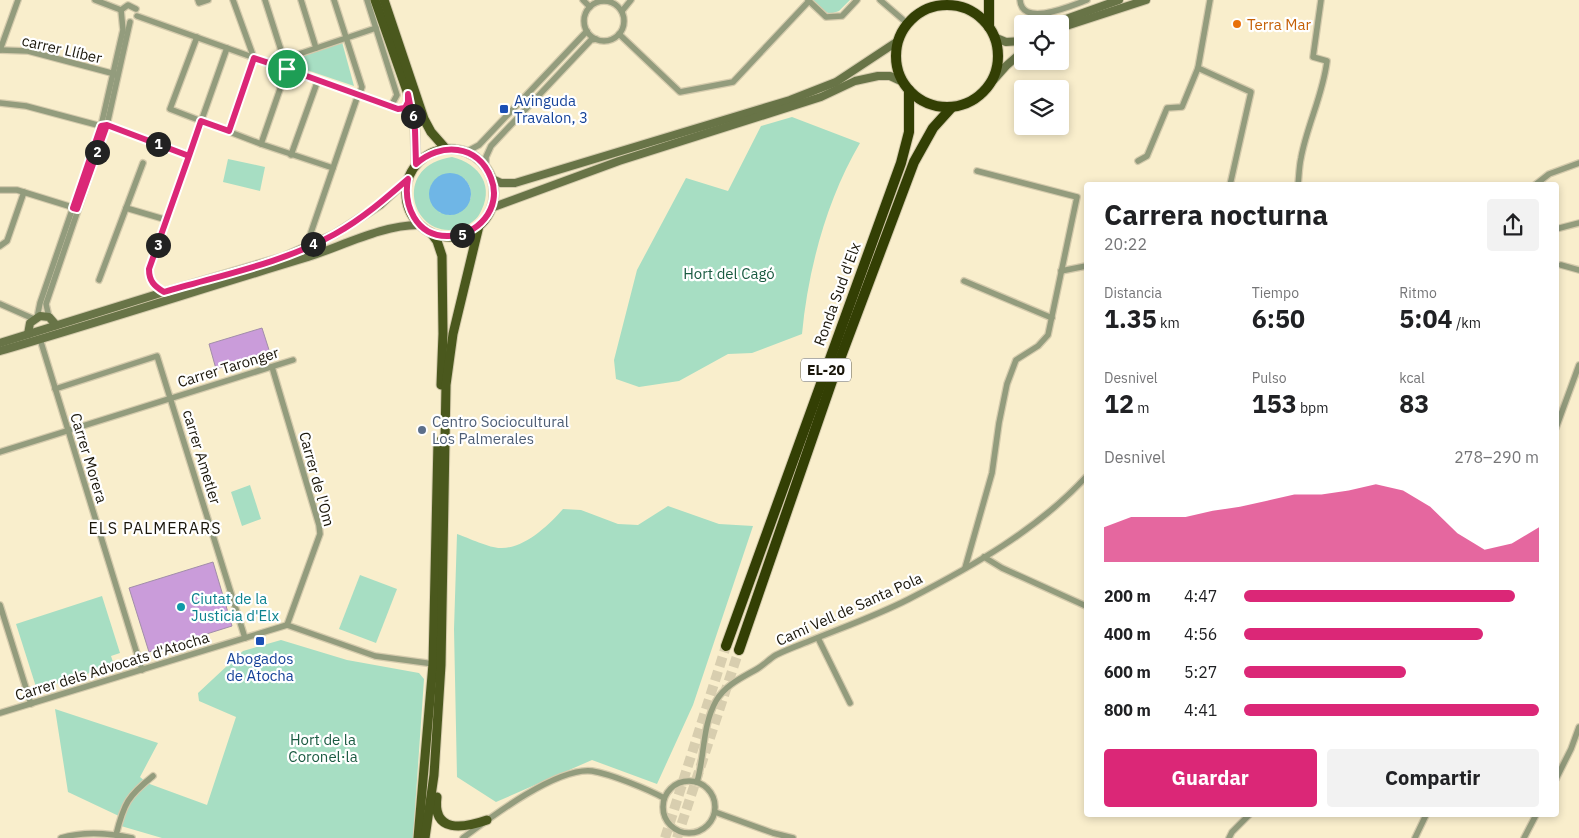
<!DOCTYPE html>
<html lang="es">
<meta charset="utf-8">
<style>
body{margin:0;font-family:"IBM Plex Sans",sans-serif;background:#f2f2f2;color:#202124;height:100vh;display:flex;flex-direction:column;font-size:19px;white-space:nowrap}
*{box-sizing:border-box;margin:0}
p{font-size:16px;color:#757577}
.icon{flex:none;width:28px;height:28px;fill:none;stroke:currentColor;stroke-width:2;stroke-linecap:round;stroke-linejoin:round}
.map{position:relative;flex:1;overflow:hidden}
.details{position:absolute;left:1084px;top:182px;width:475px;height:635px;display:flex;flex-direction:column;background:#fff;border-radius:5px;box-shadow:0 2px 8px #0003}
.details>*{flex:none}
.buttons{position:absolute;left:1014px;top:15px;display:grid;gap:10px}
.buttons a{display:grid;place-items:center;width:55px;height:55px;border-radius:5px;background:#fff;box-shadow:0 2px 8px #0003;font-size:25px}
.pin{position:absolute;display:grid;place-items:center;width:42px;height:42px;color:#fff;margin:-21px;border:2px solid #fff;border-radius:50%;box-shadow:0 1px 5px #0007}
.km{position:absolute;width:25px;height:25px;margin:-12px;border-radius:50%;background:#222;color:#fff;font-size:14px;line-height:25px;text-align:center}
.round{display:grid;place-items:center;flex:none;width:52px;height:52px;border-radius:5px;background:#f2f2f2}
.summary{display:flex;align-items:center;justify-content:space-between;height:85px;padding:0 20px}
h1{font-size:28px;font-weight:700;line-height:38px}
.figures{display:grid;grid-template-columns:repeat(3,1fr);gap:8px;height:85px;padding:5px 20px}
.figures div{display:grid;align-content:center}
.figures b{font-size:25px;font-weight:700}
.figures small{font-size:14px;font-weight:400}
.figures p{font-size:14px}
.chart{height:140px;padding:10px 20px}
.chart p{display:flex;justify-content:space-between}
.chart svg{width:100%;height:90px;margin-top:5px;fill:#db2777;opacity:.7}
.cta{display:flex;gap:10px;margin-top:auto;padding:10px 20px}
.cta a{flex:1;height:58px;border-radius:5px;background:#db2777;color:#fff;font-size:20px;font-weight:700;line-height:58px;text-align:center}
.cta a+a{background:#f2f2f2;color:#202124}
ul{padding:0 20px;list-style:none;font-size:16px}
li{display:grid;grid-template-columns:80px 60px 1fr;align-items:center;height:38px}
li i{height:12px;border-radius:6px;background:#db2777}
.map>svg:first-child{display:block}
.green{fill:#a7dec3;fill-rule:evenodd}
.water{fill:#6fb6e6}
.building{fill:#ca9cda;stroke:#a28ea9}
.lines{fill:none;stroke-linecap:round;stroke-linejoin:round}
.highway-tunnel{stroke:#d8ceaf;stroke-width:10;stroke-dasharray:10 5;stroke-linecap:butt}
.street-casing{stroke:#d5cbad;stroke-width:8}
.secondary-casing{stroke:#d5cbad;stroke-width:10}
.primary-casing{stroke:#d5cbad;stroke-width:11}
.highway-casing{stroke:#d5cbad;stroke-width:12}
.street{stroke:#939c7d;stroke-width:5.5}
.secondary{stroke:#687447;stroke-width:8}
.primary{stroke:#4a581d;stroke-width:9}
.highway{stroke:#333f04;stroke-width:10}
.route-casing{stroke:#fff;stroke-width:10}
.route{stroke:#db2777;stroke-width:6}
.food-dot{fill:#e8710a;stroke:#fff;stroke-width:2}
.transit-dot{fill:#1a4fb4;stroke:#fff;stroke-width:2}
.service-dot{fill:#5c6f8a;stroke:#fff;stroke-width:2}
.culture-dot{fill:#0f9aa8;stroke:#fff;stroke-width:2}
.labels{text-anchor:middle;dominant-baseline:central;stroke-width:4.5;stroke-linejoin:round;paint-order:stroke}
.shield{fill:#fff;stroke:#5f5c54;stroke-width:1}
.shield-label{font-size:14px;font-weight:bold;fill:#1a160a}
.food-label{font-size:15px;fill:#c56008;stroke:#fff;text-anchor:start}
.street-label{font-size:15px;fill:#1a160a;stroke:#fff}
.transit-label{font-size:15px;fill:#164399;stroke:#fff;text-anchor:start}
.park-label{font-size:15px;fill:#1b5b42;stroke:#fff}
.service-label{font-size:15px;fill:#4e5e75;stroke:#fff;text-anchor:start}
.culture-label{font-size:15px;fill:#0d838f;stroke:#fff;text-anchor:start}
.neighbourhood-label{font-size:16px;letter-spacing:1px;fill:#1a160a;stroke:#fff}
</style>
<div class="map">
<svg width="1579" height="838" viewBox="0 0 1579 838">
<rect width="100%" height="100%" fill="#f9eecc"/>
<g class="green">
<polygon points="811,0 850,0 839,11 830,14 822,10"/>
<polygon points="342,42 354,86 298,67 295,59"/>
<path d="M792 117 860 143C827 199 808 269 802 334L752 353 728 354 679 381 639 387 616 379 614 360 637 270 686 178 728 191 761 126Z"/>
<path d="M452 157C480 164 496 187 479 215 475 221 468 225 461 228 413 243 389 166 452 157ZM465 179 470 187 471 198 459 213 449 215 439 212Z"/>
<polygon points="228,159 265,167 260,191 223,182"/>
<polygon points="250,485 261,519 242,526 231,492"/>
<path d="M668 506 719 524 753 526 693 705 657 784 592 760 496 802 457 777 454 629 457 534C469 538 491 549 502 548 525 548 549 525 563 509L581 510 618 524 638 525Z"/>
<polygon points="360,575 397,589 376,643 339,629"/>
<polygon points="102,596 120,653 111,656 114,665 37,690 16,624"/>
<polygon points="281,640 347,660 419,673 424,679 413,838 162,838 121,826 121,817 68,792 55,709 158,743 140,777 147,783 207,805 236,717 199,701 198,693 243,651"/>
</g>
<circle class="water" cx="450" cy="194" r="21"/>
<g class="building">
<polygon points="262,328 270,353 216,369 209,344"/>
<polygon points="213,562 232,626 149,652 129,588"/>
</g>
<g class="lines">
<g class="highway-tunnel">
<polyline points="665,838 726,646"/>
<polyline points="677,838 739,650"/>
</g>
<defs>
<g id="street">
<polyline points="95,0 121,10"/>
<polyline points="198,0 199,3 208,0"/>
<polyline points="301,0 316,48"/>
<polyline points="334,0 362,87 359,95"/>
<polyline points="367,0 397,95 391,106"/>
<polyline points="583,0 590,7"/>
<polyline points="808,0 826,17 842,16 857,0"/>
<polyline points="880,0 908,24"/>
<path d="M1020 0C1022 28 1073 5 1087 0"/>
<circle cx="604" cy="21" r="20"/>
<polyline points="121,10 128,5 136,9"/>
<polyline points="622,11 631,0"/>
<polyline points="137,16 398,109 405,108 408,101"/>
<polyline points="619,34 680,92 733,82 809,1"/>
<polyline points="197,37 170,109 261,144 333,168"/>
<polyline points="0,50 28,51 115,74"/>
<polyline points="0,50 18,0"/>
<polyline points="284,59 376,28"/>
<polyline points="1198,68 1251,92 1230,185"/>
<polyline points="0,103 26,106 101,126 107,125 189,155"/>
<polyline points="229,131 254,58 233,0"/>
<polyline points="261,144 287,69 265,0"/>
<polyline points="466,152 479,145 587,31"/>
<polyline points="291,155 318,80"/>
<polyline points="1138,161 1147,156 1167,108 1182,107 1198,68 1210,0"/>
<polyline points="486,168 486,157 491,146 591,40 596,39"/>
<path d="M1298 185C1299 176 1299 167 1301 158 1307 125 1323 95 1327 61L1313 57 1321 0"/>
<polyline points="1535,185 1549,174 1579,163"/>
<polyline points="0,190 17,190 75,208"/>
<polyline points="126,208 167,220"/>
<polyline points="1556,229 1579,223"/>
<polyline points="0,246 7,241 24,192"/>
<polyline points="306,247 358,95"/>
<polyline points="1561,265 1579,270"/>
<polyline points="1061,271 1086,266"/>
<polyline points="99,280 143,163"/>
<polyline points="964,281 1052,318"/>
<path d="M164 292C154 286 149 281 149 269L227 48"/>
<polyline points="0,304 34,319"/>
<polyline points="49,317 46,304 107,125 130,22"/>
<polyline points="37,318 40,303 101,126 123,30 121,10"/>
<polyline points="40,339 142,670"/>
<polyline points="272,367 319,525 320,534 287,625"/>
<polyline points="55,389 157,356 245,638"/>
<polyline points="1556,428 1579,365"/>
<polyline points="0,452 293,360"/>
<polyline points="984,557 1002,568 1086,606"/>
<polyline points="965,568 992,473 999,423 1007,384 1016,360 1038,346 1048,335 1077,197 977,171"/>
<polyline points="0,605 31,704"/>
<polyline points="818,638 850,703"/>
<polyline points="0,713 287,625 375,656 434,664"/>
<polyline points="1556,779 1571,749 1579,727"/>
<circle cx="689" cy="807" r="26"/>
<path d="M697 782C705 755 702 726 716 701 725 685 743 677 757 669 764 665 769 659 776 655 786 650 797 646 807 642 841 628 876 616 909 599 973 566 1037 530 1086 477"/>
<polyline points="715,812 773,833 793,838"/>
<path d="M116 835C124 803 128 796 153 776"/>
<path d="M61 838C84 831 109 833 132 838"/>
<path d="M463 838C491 817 557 767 592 771 611 774 647 789 664 798"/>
<polyline points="1229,838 1232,832 1249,815"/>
<polyline points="1415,838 1426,815"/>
<polyline points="1524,838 1536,815"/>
</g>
<g id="secondary">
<polyline points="1052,24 1119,0"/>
<polyline points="1060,28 1146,0"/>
<polyline points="994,37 1006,42 1022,41"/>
<polyline points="991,83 1006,66 1022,52"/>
<polyline points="492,179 501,183 515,183 790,100 836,82 898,41"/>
<polyline points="491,208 619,161 821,97 855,81 878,76 890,76 903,82"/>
<polyline points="28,334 30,323 40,316 49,317 56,325"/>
<polyline points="0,343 164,292 283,257 335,234 380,205 408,179"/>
<path d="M0 351C103 321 205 288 308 257 342 246 385 224 420 225"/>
</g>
<g id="primary">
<polyline points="375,0 408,94 415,130 416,164"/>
<polyline points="384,0 424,119 431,132 446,149"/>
<circle cx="450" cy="193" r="44"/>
<polyline points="431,233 437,241 442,256 443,334 441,385"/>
<path d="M437 797C432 834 464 828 487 820"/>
<polyline points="418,838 433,664 438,442"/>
<polyline points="425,838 434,775 441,665 446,385 453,334 479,226"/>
</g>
<g id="highway">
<circle cx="947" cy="56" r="51"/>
<polyline points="989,27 989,0"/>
<polyline points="726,646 901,163 909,132 909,90"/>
<polyline points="739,650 834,375 914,162 933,128 952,107"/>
</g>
</defs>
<use href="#street" class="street-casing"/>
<use href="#secondary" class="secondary-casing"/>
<use href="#primary" class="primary-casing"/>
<use href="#highway" class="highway-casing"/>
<use href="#street" class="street"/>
<use href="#secondary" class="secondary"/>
<use href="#primary" class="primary"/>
<use href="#highway" class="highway"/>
</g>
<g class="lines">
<defs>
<path id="route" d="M287 69 254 58 229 131 201 121 189 156 107 125 101 126 73 208 77 209 107 125 189 156 149 269C149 281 154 286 164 292 221 275 283 263 335 234 362 219 385 199 408 179 403 205 416 236 447 236 477 237 503 208 491 178 478 144 440 142 416 164L415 130 408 94V102L405 108 398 109 287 69"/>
</defs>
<use href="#route" class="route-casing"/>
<use href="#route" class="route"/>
</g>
<circle class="food-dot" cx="1237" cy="24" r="5"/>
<g class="transit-dot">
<rect x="499" y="104" width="10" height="10" rx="2.5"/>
<rect x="255" y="636" width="10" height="10" rx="2.5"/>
</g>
<circle class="service-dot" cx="422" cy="430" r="5"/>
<circle class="culture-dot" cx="181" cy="607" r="5"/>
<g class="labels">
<rect class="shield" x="801" y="358.5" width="50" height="23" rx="4"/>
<g class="shield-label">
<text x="826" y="370">EL-20</text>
</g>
<g class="food-label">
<text x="1247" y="24">Terra Mar</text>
</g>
<g class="street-label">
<text transform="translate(62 49) rotate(13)">carrer Llíber</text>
<text transform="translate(837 294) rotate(-70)">Ronda Sud d'Elx</text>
<text transform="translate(228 367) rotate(-17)">Carrer Taronger</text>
<text transform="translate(202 457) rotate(73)">carrer Ametler</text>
<text transform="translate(89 458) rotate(73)">Carrer Morera</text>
<text transform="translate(317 479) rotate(75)">Carrer de l'Om</text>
<text transform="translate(849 609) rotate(-24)">Camí Vell de Santa Pola</text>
<text transform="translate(112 666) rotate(-17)">Carrer dels Advocats d'Atocha</text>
</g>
<g class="transit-label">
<text x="514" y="100">Avinguda<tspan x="514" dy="17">Travalon, 3</tspan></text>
<text x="260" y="658" text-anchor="middle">Abogados<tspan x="260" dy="17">de Atocha</tspan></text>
</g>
<g class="park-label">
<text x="729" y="273">Hort del Cagó</text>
<text x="323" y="739">Hort de la<tspan x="323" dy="17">Coronel·la</tspan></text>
</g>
<g class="service-label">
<text x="432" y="421">Centro Sociocultural<tspan x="432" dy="17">Los Palmerales</tspan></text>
</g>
<g class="culture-label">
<text x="191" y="598">Ciutat de la<tspan x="191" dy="17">Justicia d'Elx</tspan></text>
</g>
<g class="neighbourhood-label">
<text x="155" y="528">ELS PALMERARS</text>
</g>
</g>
</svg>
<div class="buttons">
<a><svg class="icon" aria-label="locate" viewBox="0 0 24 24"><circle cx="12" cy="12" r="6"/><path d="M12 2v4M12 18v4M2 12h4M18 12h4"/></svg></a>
<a><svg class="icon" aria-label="layers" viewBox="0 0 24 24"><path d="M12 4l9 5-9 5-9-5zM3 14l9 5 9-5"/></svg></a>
</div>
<div class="pin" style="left:287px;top:69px;background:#1e9e55"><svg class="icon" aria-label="arrive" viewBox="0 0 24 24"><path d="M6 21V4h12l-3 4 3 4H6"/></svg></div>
<b class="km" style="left:158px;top:144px">1</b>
<b class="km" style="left:97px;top:152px">2</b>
<b class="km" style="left:158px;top:245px">3</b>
<b class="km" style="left:313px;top:244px">4</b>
<b class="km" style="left:462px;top:235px">5</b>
<b class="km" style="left:413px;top:116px">6</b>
<section class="details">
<div class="summary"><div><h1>Carrera nocturna</h1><p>20:22</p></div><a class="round"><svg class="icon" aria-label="share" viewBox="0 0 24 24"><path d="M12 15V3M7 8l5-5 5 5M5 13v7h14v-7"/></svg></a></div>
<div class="figures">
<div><p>Distancia</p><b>1.35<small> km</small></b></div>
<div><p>Tiempo</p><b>6:50</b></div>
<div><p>Ritmo</p><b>5:04<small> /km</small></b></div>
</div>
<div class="figures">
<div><p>Desnivel</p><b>12<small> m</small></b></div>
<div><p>Pulso</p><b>153<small> bpm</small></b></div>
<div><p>kcal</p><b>83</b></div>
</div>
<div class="chart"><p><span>Desnivel</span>278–290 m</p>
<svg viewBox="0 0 160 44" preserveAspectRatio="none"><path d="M0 44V27L10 22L20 22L30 22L40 19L50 17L60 14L70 11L80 11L90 9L100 6L110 9L120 17L130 30L140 38L150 35L160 27V44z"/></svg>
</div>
<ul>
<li><b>200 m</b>4:47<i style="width:92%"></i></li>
<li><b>400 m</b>4:56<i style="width:81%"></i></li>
<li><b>600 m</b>5:27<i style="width:55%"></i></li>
<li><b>800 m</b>4:41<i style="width:100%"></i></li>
</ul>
<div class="cta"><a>Guardar</a><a>Compartir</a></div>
</section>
</div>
